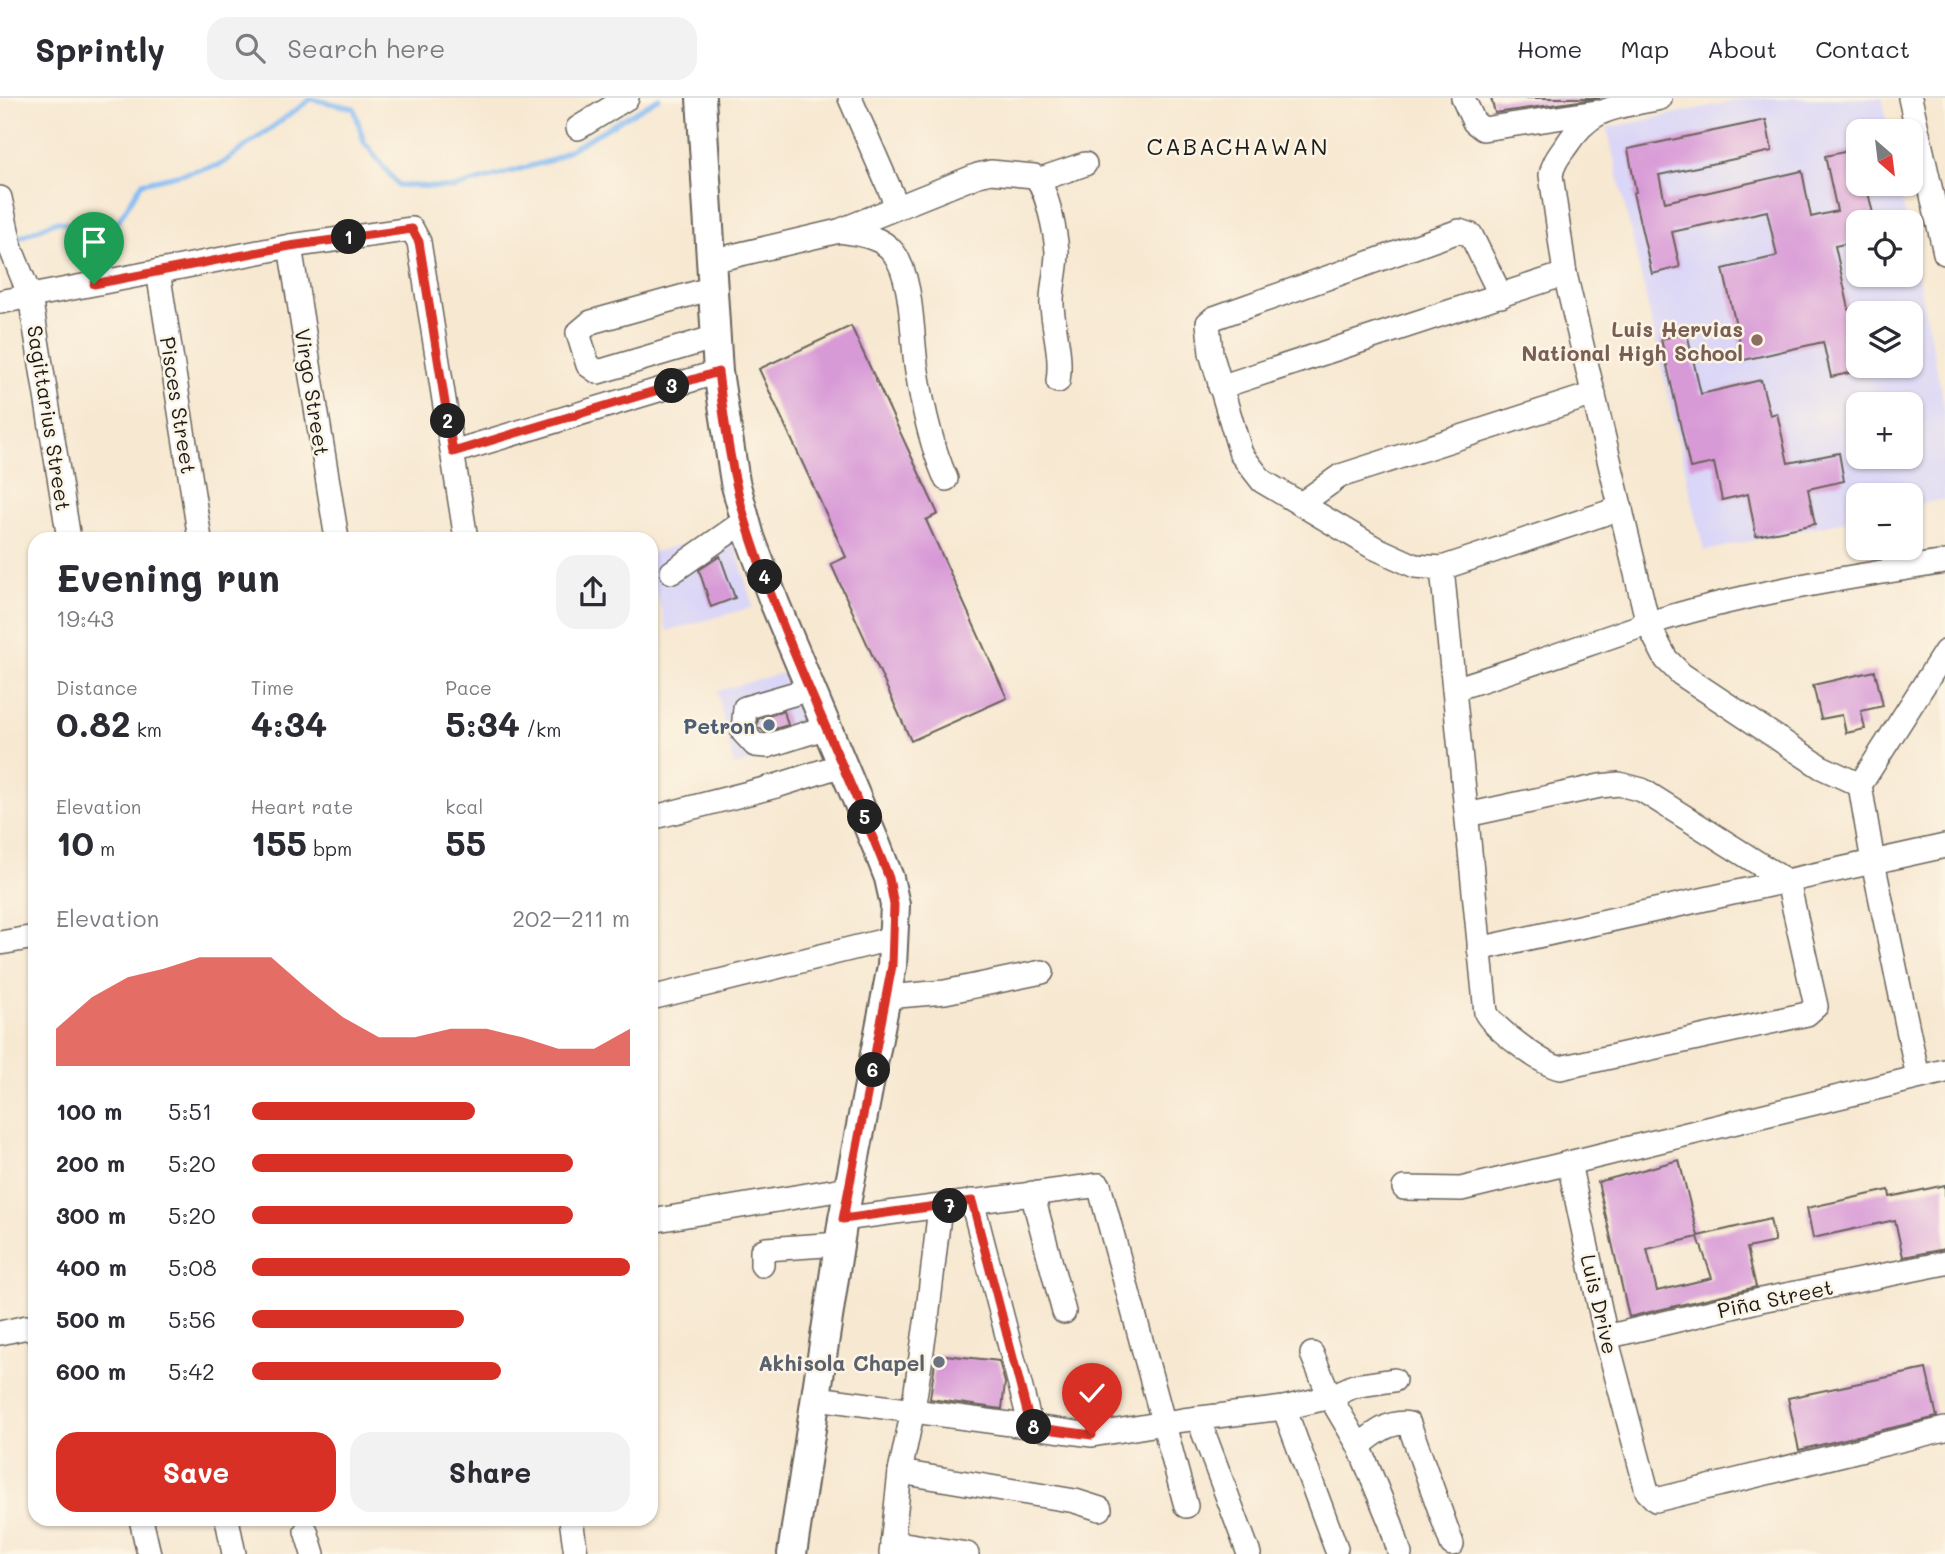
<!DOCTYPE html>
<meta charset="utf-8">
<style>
body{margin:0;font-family:Mali,sans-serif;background:#f2f2f3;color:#2b2b33;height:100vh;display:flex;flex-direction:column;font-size:26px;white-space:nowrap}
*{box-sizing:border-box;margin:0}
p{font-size:23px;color:#7c7c81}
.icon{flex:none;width:38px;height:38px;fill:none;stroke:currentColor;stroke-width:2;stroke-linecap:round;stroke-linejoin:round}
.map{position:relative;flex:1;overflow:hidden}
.drawer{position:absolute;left:28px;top:434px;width:630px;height:994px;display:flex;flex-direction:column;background:#fff;border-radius:21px;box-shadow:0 2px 5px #0004}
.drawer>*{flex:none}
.needle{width:46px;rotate:152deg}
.buttons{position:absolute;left:1846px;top:21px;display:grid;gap:14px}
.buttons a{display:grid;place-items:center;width:77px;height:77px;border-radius:14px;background:#fff;box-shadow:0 2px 5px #0004;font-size:35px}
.pin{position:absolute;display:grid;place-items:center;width:60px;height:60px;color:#fff;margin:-72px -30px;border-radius:50% 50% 50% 0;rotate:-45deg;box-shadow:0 0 7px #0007}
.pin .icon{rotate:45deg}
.km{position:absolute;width:35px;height:35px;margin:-18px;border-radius:50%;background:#222;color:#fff;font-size:19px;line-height:35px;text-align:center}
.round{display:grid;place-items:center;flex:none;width:74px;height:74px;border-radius:21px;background:#f2f2f3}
.headline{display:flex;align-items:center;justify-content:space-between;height:119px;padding:0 28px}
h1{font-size:38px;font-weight:800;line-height:52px}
.metrics{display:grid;grid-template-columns:repeat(3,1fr);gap:10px;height:119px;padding:7px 28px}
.metrics div{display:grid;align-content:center}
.metrics b{font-size:35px;font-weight:800}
.metrics small{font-size:19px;font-weight:400}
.metrics p{font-size:19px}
.chart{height:196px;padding:14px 28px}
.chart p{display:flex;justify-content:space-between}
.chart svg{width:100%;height:126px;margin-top:7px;fill:#d93025;opacity:.7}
.action{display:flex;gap:14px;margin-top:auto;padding:14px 28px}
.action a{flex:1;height:80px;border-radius:21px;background:#d93025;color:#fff;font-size:28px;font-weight:800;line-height:80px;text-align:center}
.action a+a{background:#f2f2f3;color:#2b2b33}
ul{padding:0 28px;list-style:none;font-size:23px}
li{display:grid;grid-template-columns:112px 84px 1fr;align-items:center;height:52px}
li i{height:18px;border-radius:9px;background:#d93025}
header{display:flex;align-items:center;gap:42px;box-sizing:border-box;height:98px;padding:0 35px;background:#fff;border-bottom:2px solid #e1e1e2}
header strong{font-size:33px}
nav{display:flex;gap:38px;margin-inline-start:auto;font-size:24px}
.search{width:490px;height:63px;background:#f2f2f3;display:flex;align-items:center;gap:18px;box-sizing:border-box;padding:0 24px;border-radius:21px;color:#7c7c81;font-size:26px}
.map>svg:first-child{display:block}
.built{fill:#dad6f7;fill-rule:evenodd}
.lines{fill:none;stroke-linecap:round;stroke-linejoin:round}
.stream{stroke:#84bbf4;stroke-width:5}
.building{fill:#d89ad7;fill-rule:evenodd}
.minor-casing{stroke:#69635b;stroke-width:26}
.major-casing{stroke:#69635b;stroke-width:32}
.minor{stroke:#fff;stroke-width:23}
.major{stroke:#fff;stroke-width:28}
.route-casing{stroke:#fff;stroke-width:14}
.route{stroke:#d93025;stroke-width:9}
.education-dot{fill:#8d6e63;stroke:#fcf5e5;stroke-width:2.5}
.service-dot{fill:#5c6f8a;stroke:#fcf5e5;stroke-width:2.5}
.worship-dot{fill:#6b7280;stroke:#fcf5e5;stroke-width:2.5}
.labels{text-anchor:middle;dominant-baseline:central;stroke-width:5;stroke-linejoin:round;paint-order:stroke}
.education-label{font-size:21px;font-weight:bold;fill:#785e54;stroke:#fcf5e5;text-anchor:end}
.street-label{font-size:21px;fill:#1c1c1c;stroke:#fcf5e5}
.service-label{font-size:21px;font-weight:bold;fill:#4e5e75;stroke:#fcf5e5;text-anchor:end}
.worship-label{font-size:21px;font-weight:bold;fill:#5b616d;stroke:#fcf5e5;text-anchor:end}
.neighbourhood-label{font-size:23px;letter-spacing:2px;fill:#1c1c1c;stroke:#fcf5e5}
</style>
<header>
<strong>Sprintly</strong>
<div class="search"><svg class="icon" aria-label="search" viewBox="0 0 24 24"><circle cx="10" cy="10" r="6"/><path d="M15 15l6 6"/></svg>Search here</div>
<nav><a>Home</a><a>Map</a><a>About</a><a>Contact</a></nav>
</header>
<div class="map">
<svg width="1945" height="1456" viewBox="0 0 1945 1456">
<rect width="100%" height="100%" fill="#fcf5e5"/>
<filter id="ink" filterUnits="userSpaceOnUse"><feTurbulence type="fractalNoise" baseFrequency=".0143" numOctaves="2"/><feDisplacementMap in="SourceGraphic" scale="14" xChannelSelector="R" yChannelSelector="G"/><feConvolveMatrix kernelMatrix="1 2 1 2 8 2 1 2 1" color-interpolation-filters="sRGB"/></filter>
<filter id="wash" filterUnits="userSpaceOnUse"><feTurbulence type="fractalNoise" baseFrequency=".00686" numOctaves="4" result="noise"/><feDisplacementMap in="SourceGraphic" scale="28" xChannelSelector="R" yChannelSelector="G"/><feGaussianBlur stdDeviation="1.57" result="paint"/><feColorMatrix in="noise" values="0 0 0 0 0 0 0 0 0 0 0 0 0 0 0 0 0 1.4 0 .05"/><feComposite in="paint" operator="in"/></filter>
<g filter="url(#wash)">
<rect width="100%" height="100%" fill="#f7e8d1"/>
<g class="built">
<path d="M1748 0H1882L1889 33H1858V86H1899L1907 124H1858V177H1911V144L1945 312V401L1911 408V397H1858V420L1704 453 1607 30ZM1858 215H1911V268H1858ZM1858 306H1911V359H1858Z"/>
<polygon points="731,432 753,509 667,533 651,475 651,455"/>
<polygon points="782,575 812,646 734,668 717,593"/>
</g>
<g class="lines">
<polyline class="stream" points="16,141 57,123 110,136 142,85 220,67 311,1 354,10 364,44 398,87 453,90 552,62 659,0"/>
</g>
<g id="blocks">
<g class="building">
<polygon points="1491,0 1600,0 1495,15"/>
<polygon points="1766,22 1772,53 1659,77 1665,104 1802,73 1811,119 1837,113 1825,58 1858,51 1858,86 1866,86 1875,124 1858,124 1858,143 1835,148 1858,251 1858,273 1831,279 1823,244 1744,262 1723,171 1777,158 1767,113 1672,134 1680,169 1652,176 1633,95 1636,94 1628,51"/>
<polygon points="851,228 938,416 926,422 1007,600 911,643 831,466 846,459 759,271"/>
<polygon points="1687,235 1701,296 1761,282 1770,317 1777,315 1788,365 1839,355 1844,383 1808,391 1815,426 1756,438 1748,396 1722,402 1714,365 1690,370 1661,241"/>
<polygon points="720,458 735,500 711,509 699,472"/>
<polygon points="1875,573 1883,608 1861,613 1865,631 1846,635 1842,617 1821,621 1813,587"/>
<polygon points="784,613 788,627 765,634 757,629 758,621"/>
<path d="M1679 1062 1698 1138 1770 1121 1775 1144 1747 1150 1756 1189 1629 1219 1598 1084ZM1698 1139 1712 1180 1657 1193 1647 1151Z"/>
<polygon points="1945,1087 1945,1151 1903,1159 1895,1122 1813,1140 1807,1110 1889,1092 1890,1099"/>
<polygon points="936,1256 999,1263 1005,1285 1002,1311 930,1301"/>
<polygon points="1926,1271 1937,1319 1799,1352 1788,1300"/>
</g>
</g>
</g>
<g filter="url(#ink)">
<use href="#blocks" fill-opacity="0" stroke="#69635b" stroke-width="2"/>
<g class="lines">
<defs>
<g id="minor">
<polyline points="850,0 897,108"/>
<polyline points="1463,0 1474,24 1483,31 1597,14"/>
<path d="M1660 0C1615 10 1593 7 1566 48 1559 58 1553 65 1551 77L1565 176 1648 526 1666 561 1681 576 1821 669 1860 687 1873 764 1918 979"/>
<polyline points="1910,0 1945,155"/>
<polyline points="578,30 627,0"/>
<polyline points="1038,82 1085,66"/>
<polyline points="0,100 11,151 30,198 69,441"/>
<path d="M839 133C857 136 881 138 893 154 914 181 911 239 917 273 923 311 931 347 946 381"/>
<polyline points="290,148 337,441"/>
<path d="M711 163 839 133 978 77 991 74 1034 78C1047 88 1056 138 1057 154 1057 173 1051 190 1052 208 1054 235 1062 257 1058 283"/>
<polyline points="158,173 200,441"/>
<polyline points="713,190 591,224 578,235 588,267 598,274 716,239"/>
<polyline points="0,204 290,148 412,131 419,144 466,441"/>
<polyline points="1220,289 1565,176"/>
<polyline points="453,354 718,274"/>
<polyline points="1301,406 1340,378 1594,296"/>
<polyline points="1442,470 1621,410"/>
<polyline points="672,474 746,422"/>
<polyline points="810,591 745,610 743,634 755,647 767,648 827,629"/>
<path d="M1454 591C1519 571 1582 548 1647 526 1743 495 1845 480 1945 464"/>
<polyline points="1860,687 1945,554"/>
<path d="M1467 717 1600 688 1619 686 1642 692 1788 784 1816 908 1807 916 1560 970C1543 967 1495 931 1486 915L1442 470 1415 468 1373 449 1262 383 1241 356 1211 255 1208 225 1214 220 1459 133 1471 137 1501 198"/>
<polyline points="651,720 776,688 842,667"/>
<polyline points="0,845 35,839"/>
<polyline points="1479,851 1945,748"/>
<polyline points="886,899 945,894 1042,874"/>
<polyline points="651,900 894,840"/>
<polyline points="1945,973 1569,1065 1606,1239 1647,1393 1656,1402 1945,1331"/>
<polyline points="1404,1090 1461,1091 1569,1065"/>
<polyline points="1032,1095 1064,1214"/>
<polyline points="972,1103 1031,1329"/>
<polyline points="843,1121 1099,1087 1186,1408"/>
<polyline points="651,1123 849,1090"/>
<polyline points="762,1167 762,1153 766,1151 840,1146"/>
<polyline points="0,1235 27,1229 35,1234"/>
<polyline points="1606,1239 1761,1202 1945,1165"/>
<polyline points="1312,1256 1330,1299 1359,1348 1391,1426 1400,1456"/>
<polyline points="817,1300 1092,1337 1183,1322 1284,1310 1330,1299 1354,1288 1394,1282"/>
<polyline points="1284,1310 1336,1450"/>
<polyline points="1198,1320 1249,1456"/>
<path d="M1359 1348C1372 1337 1390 1322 1409 1326L1452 1446"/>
<polyline points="900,1374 1075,1403 1100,1411"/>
<polyline points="141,1421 149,1456"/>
<polyline points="227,1421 234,1456"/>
<polyline points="571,1421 576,1456"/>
<polyline points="306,1433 313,1456"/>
<polyline points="892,1444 967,1456"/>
<polyline points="891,1456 900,1374 913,1312 928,1212 940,1109"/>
</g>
<polyline id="major" points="701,0 718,274 735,384 750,439 775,506 877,749 889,780 895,807 892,868 843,1121 792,1456"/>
</defs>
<use href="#minor" class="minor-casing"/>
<use href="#major" class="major-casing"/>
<use href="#minor" class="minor"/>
<use href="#major" class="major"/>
</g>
</g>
<g class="lines" filter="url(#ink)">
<defs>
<path id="route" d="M94 186 290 148 412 131 419 144 453 354 718 274C725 330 733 386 751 440 789 556 845 666 889 780L894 807 892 868 843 1121 972 1103 1031 1329 1092 1337"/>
</defs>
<use href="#route" class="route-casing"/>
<use href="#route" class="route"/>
</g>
<circle class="education-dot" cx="1757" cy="242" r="7"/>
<circle class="service-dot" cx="769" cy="627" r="7"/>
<circle class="worship-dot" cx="939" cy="1264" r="7"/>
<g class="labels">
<g class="education-label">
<text x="1743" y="230">Luis Hervias<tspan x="1743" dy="24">National High School</tspan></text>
</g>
<g class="street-label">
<text transform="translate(313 294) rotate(81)">Virgo Street</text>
<text transform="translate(179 307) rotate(81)">Pisces Street</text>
<text transform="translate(50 320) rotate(81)">Sagittarius Street</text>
<text transform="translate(1775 1200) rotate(-12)">Piña Street</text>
<text transform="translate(1600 1206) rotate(77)">Luis Drive</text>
</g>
<g class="service-label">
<text x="755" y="627">Petron</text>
</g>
<g class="worship-label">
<text x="925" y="1264">Akhisola Chapel</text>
</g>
<g class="neighbourhood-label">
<text x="1238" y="48">CABACHAWAN</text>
</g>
</g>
</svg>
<div class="buttons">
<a><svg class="needle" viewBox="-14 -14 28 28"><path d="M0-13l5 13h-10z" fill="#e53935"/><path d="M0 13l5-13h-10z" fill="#7c7c81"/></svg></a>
<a><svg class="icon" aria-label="locate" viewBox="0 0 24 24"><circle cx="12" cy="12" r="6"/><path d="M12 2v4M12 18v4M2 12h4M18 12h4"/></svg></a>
<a><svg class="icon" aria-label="layers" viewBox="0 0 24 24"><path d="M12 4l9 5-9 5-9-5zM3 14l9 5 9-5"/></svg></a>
<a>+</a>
<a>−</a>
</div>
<div class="pin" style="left:94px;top:186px;background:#1e9e55"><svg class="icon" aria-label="arrive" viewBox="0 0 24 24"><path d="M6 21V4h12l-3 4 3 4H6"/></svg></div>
<div class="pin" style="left:1092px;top:1337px;background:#d93025"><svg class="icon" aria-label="check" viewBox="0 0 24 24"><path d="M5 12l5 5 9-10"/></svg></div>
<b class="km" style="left:349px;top:139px">1</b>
<b class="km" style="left:448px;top:323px">2</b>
<b class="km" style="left:672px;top:288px">3</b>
<b class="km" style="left:765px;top:479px">4</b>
<b class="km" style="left:865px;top:719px">5</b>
<b class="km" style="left:873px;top:972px">6</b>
<b class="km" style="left:950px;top:1108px">7</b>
<b class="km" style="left:1034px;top:1329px">8</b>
<section class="drawer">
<div class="headline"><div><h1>Evening run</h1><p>19:43</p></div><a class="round"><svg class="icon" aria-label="share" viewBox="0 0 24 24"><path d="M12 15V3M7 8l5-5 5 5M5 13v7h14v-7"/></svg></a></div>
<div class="metrics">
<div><p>Distance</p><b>0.82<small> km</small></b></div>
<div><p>Time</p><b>4:34</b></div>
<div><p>Pace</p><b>5:34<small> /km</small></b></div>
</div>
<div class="metrics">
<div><p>Elevation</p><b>10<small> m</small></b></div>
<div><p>Heart rate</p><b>155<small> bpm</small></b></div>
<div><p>kcal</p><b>55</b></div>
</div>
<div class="chart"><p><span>Elevation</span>202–211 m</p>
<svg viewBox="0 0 160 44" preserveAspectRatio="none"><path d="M0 44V31L10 20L20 13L30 10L40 6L50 6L60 6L70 17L80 27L90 34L100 34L110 31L120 31L130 34L140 38L150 38L160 31V44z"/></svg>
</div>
<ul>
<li><b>100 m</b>5:51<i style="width:59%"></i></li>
<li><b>200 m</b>5:20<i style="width:85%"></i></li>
<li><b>300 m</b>5:20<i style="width:85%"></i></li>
<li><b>400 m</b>5:08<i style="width:100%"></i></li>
<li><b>500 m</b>5:56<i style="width:56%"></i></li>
<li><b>600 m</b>5:42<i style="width:66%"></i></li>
</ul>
<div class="action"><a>Save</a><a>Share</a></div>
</section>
</div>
